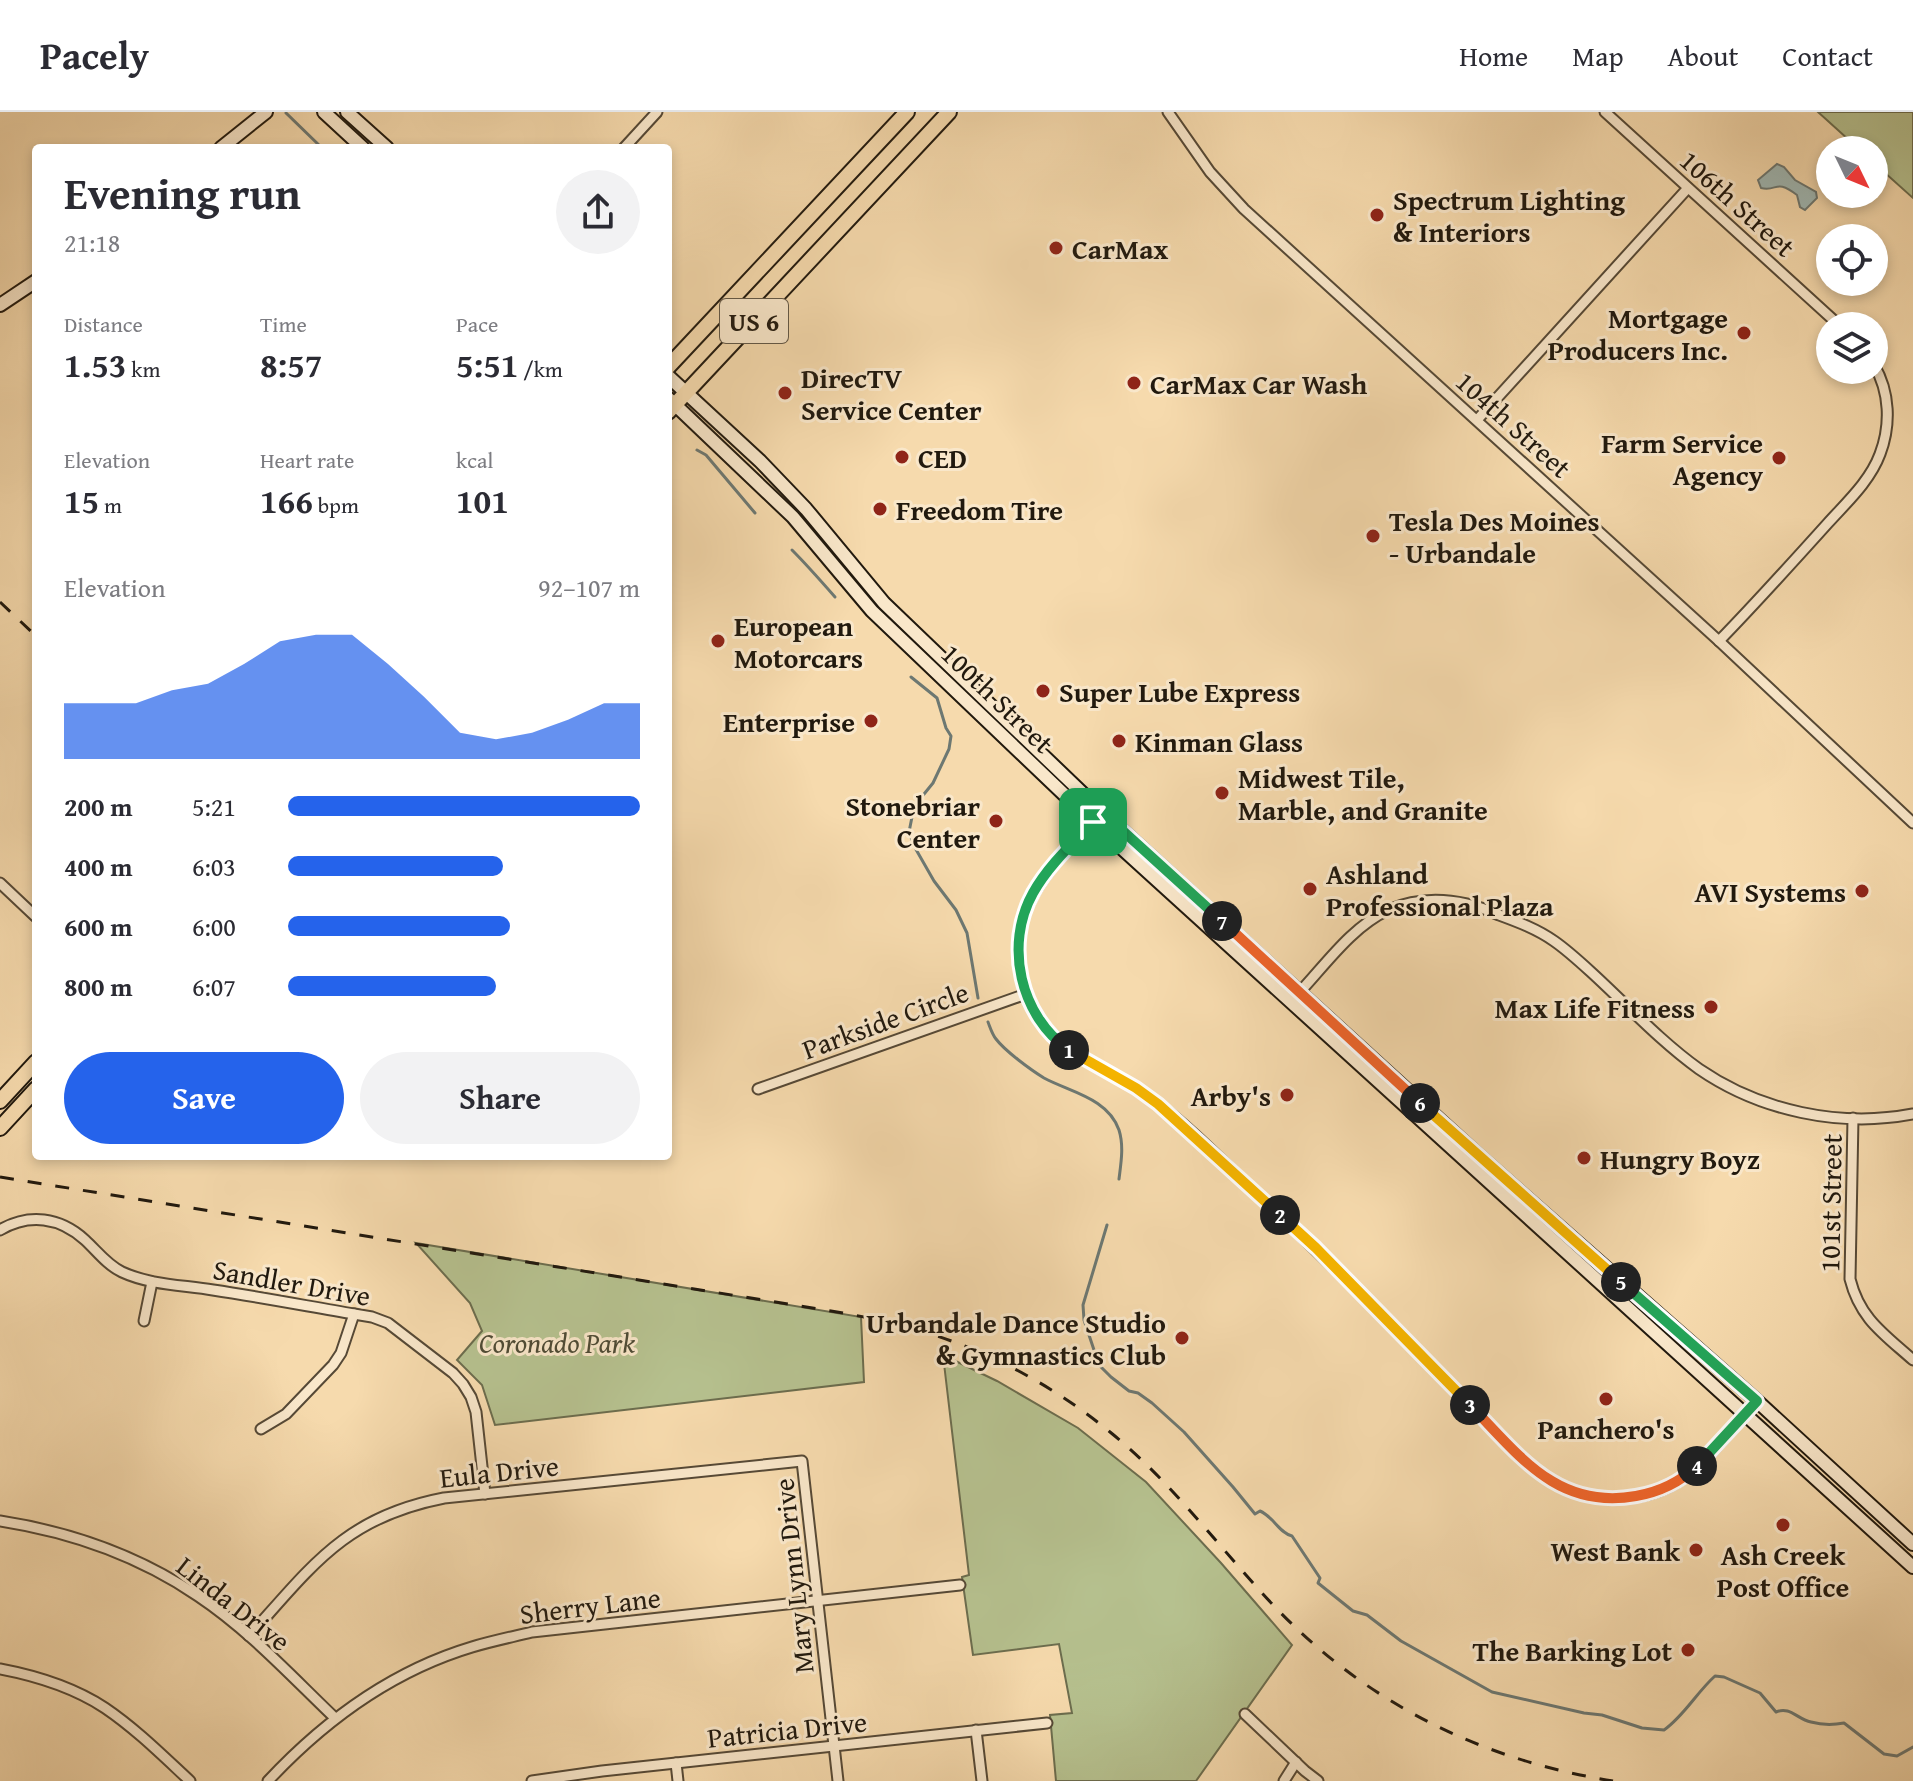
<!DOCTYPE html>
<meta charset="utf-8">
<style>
body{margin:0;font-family:"Gentium Book Plus",serif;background:#f2f2f3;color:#2b2b33;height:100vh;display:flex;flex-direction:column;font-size:30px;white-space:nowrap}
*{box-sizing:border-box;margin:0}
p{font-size:26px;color:#7c7c81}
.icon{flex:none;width:44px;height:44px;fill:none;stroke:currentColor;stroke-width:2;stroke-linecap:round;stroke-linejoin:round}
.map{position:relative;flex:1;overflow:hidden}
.panel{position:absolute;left:32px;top:32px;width:640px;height:1016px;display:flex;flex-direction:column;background:#fff;border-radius:8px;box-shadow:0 4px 12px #0003}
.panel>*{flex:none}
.needle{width:52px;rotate:133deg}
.buttons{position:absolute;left:1816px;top:24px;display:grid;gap:16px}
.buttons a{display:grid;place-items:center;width:72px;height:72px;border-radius:50%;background:#fff;box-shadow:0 4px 12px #0003;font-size:40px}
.pin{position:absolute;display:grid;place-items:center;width:68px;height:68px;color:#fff;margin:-34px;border-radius:16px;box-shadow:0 4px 12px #0006}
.km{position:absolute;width:40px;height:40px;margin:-20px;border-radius:50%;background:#222;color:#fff;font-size:22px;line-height:40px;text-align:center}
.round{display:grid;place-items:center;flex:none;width:84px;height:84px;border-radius:42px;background:#f2f2f3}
.head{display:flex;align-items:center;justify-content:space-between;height:136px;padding:0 32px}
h1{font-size:44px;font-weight:700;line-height:60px}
.metrics{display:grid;grid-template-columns:repeat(3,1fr);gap:12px;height:136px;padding:8px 32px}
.metrics div{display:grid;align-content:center}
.metrics b{font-size:34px;font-weight:700}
.metrics small{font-size:22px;font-weight:400}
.metrics p{font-size:22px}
.chart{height:224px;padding:16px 32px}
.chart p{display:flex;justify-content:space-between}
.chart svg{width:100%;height:144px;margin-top:8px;fill:#2563eb;opacity:.7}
.action{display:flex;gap:16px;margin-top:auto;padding:16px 32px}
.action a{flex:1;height:92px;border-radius:48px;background:#2563eb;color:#fff;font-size:32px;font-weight:700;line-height:92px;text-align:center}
.action a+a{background:#f2f2f3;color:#2b2b33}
ul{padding:0 32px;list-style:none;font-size:26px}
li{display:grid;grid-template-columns:128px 96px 1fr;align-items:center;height:60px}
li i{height:20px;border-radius:10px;background:#2563eb}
header{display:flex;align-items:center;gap:48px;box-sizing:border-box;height:112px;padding:0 40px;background:#fff;border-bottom:2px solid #e1e1e2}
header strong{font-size:38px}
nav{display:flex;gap:44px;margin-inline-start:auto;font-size:28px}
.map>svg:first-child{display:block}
.green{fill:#b6c18f;stroke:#6c6d4e;stroke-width:2}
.water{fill:#a0b8b4;stroke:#6d7872;stroke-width:2}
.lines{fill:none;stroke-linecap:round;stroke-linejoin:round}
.stream{stroke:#6d7872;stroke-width:3}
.street-casing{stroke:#564936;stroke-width:13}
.secondary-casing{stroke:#21190e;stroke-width:16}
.primary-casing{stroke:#21190e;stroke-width:18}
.street{stroke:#f9e7ca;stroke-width:9}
.secondary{stroke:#f9e7ca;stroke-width:12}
.primary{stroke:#f6daad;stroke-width:14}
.rail{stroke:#21190e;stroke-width:3;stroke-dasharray:14 14;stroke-linecap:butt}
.split-1-casing{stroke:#fff;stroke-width:16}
.split-2-casing{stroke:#fff;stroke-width:16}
.split-3-casing{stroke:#fff;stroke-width:16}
.split-4-casing{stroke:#fff;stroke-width:16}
.split-5-casing{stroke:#fff;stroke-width:16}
.split-6-casing{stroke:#fff;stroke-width:16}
.split-7-casing{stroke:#fff;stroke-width:16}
.split-8-casing{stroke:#fff;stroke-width:16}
.split-1{stroke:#22a559;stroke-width:10}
.split-2{stroke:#f5b400;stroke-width:10}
.split-3{stroke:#f5b400;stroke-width:10}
.split-4{stroke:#f0652b;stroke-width:10}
.split-5{stroke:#22a559;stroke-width:10}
.split-6{stroke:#f5b400;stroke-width:10}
.split-7{stroke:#f0652b;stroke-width:10}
.split-8{stroke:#22a559;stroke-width:10}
.poi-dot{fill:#8f2418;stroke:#f9e7ca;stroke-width:3}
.labels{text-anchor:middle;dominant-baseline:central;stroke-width:6;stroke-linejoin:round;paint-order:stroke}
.shield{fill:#f9e7ca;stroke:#625746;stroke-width:2}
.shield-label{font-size:26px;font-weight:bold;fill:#21190e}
.poi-label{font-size:28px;font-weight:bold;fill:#21190e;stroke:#f9e7ca;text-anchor:start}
.street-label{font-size:28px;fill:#21190e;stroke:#f9e7ca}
.park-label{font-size:28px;font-style:italic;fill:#4e4b35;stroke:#f9e7ca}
</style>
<header>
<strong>Pacely</strong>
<nav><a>Home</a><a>Map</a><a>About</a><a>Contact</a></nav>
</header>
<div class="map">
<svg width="1913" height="1669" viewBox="0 0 1913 1669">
<rect width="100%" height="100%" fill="#f6daad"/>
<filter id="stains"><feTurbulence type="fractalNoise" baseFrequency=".0025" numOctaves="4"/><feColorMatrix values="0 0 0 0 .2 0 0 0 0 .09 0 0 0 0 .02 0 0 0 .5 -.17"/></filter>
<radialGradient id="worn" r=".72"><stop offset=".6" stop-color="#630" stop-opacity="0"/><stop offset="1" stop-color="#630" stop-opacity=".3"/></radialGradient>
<g class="green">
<polygon points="1818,0 1913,0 1913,86 1874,51 1874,38 1860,38"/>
<polygon points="416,1131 861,1205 864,1270 495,1313 482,1273 457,1248 482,1219 470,1191"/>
<polygon points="943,1243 997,1269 1078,1316 1146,1370 1221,1451 1292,1533 1196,1669 1056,1669 1050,1603 1072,1601 1059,1532 973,1543 962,1465 969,1463"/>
</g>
<path class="water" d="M1777 52 1784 55 1795 68 1816 80 1817 86 1805 98 1800 95 1797 83C1775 66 1778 80 1761 76L1758 68Z"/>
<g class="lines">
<g class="stream">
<polyline points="286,1 322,36"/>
<polyline points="697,338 706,343 755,401"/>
<path d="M792 438C807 453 821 469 835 485"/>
<polyline points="911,565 937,586 946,616 951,624 949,637 933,671 920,687 912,705 909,720 914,734 934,769 956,798 967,821 978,886"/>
<path d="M988 910C990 915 992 922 996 927 1005 939 1031 958 1044 966 1070 980 1108 986 1119 1018 1124 1034 1121 1051 1119 1067"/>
<path d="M1107 1113 1083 1193 1084 1208 1099 1253 1111 1265 1129 1279 1138 1281 1152 1291 1184 1320 1233 1375 1255 1402 1260 1399C1274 1405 1279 1421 1292 1424L1320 1466 1318 1471 1353 1499 1367 1503 1401 1529 1492 1580 1584 1601 1602 1603 1642 1616 1664 1618C1684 1604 1697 1580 1715 1564L1724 1565 1760 1581 1776 1600C1790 1594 1797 1607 1811 1610 1822 1613 1833 1613 1844 1611L1884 1642 1897 1644 1913 1635"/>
</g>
<defs>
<g id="street">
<polyline points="1168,0 1210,60 1244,97 1719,529 1913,711"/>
<polyline points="1605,0 1840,214"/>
<polyline points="624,36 657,0"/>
<polyline points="1477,308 1688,76"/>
<path d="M1719 529C1756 491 1792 451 1828 411 1847 390 1870 369 1880 342 1891 313 1890 280 1874 253"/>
<path d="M1102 700C1059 747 1004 793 1021 865 1039 939 1099 949 1153 988 1190 1015 1223 1050 1256 1081 1349 1168 1437 1260 1526 1350 1536 1358 1545 1366 1556 1372 1597 1393 1653 1392 1690 1361 1714 1341 1735 1313 1757 1289"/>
<polyline points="0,771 36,805"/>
<path d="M1296 884C1324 855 1350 816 1388 798 1426 782 1463 787 1499 803 1518 810 1537 817 1554 829 1567 838 1579 849 1591 860 1626 892 1660 929 1699 957 1760 999 1840 1016 1913 1002"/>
<polyline points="758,977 1026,882"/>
<path d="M1853 1006 1850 1167C1860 1207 1884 1222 1913 1248"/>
<path d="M0 1118C29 1101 60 1105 85 1128 97 1139 107 1153 122 1160 150 1173 183 1173 213 1178 260 1185 307 1194 354 1202L372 1205 388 1211 453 1261 463 1272 471 1285 476 1300 485 1382"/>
<polyline points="144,1209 152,1170"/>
<polyline points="261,1317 286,1302 333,1253 341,1241 354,1202"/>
<path d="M0 1409C71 1420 139 1444 198 1484 249 1518 291 1564 335 1606"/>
<path d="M249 1524C312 1454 345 1405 444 1386L802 1349 838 1669"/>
<path d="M0 1557C37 1564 73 1575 105 1596 136 1617 163 1644 190 1669"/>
<polyline points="1245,1602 1305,1659 1318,1669"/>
<polyline points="976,1618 982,1669"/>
<polyline points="676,1651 678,1669"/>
<path d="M268 1669C325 1608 392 1559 472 1535 492 1529 512 1525 532 1520L960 1473"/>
<polyline points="532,1669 602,1659 1047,1611"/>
<polyline points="1284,1669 1296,1650"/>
</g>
<g id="secondary">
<polyline points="324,0 363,36"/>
<polyline points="347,0 387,36"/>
<polyline points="221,36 266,0"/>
<polyline points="0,193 36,169"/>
<polyline points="668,264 760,349 806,397 884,491 1102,700 1478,1043 1757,1289 1913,1432"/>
<polyline points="668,286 793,405 872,499 1093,710 1913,1455"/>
</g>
<g id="primary">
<polyline points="668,255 907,0"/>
<polyline points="668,300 949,0"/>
<polyline points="0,989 36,950"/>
<polyline points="0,1016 36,977"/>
</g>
</defs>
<use href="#street" class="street-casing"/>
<use href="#secondary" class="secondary-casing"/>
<use href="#primary" class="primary-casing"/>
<use href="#street" class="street"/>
<use href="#secondary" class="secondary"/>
<use href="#primary" class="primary"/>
<g class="rail">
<polyline points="0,490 36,524"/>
<path d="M0 1065 831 1199C866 1205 903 1212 937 1224 1000 1245 1059 1278 1110 1320 1173 1371 1220 1437 1276 1496 1368 1592 1482 1648 1613 1669"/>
</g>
</g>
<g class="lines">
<defs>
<path id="split-1" d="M1069 938C1020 904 1004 833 1033 781 1048 754 1072 732 1093 710"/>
<polyline id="split-2" points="1069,938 1136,976 1158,992 1280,1103"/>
<polyline id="split-3" points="1280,1103 1316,1136 1470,1293"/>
<path id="split-4" d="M1470 1293C1519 1343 1557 1398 1636 1384 1659 1380 1680 1370 1697 1354"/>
<polyline id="split-5" points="1621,1170 1757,1289 1697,1354"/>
<polyline id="split-6" points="1420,991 1621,1170"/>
<polyline id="split-7" points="1222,809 1420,991"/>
<polyline id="split-8" points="1093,710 1102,700 1222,809"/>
</defs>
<use href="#split-1" class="split-1-casing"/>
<use href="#split-2" class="split-2-casing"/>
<use href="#split-3" class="split-3-casing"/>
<use href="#split-4" class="split-4-casing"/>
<use href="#split-5" class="split-5-casing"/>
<use href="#split-6" class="split-6-casing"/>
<use href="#split-7" class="split-7-casing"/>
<use href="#split-8" class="split-8-casing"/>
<use href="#split-1" class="split-1"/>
<use href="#split-2" class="split-2"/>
<use href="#split-3" class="split-3"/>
<use href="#split-4" class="split-4"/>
<use href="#split-5" class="split-5"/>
<use href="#split-6" class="split-6"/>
<use href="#split-7" class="split-7"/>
<use href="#split-8" class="split-8"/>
</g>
<g class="poi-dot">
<circle cx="1377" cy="103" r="8"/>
<circle cx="1056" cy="136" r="8"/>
<circle cx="1744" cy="221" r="8"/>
<circle cx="1134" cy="271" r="8"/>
<circle cx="785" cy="281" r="8"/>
<circle cx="902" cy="345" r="8"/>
<circle cx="1779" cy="346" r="8"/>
<circle cx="880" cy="397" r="8"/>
<circle cx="1373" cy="424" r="8"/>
<circle cx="718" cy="529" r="8"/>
<circle cx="1043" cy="579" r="8"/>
<circle cx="871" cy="609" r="8"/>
<circle cx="1119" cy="629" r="8"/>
<circle cx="1222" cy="681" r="8"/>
<circle cx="996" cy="709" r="8"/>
<circle cx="1310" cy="777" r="8"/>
<circle cx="1862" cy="779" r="8"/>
<circle cx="1711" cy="895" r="8"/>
<circle cx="1287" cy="983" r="8"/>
<circle cx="1584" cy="1046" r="8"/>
<circle cx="1182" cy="1226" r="8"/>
<circle cx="1606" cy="1287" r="8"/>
<circle cx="1783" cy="1413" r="8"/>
<circle cx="1696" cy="1438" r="8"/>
<circle cx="1688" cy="1538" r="8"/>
</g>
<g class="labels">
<rect class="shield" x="720" y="187" width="68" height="44" rx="6"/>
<g class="shield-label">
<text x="754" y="209">US 6</text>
</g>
<g class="poi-label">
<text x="1393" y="87">Spectrum Lighting<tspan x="1393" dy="32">&amp; Interiors</tspan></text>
<text x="1072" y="136">CarMax</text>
<text x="1728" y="205" text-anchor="end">Mortgage<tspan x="1728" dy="32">Producers Inc.</tspan></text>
<text x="801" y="265">DirecTV<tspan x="801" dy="32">Service Center</tspan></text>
<text x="1150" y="271">CarMax Car Wash</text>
<text x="1763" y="330" text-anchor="end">Farm Service<tspan x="1763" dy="32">Agency</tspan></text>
<text x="918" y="345">CED</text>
<text x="896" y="397">Freedom Tire</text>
<text x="1389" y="408">Tesla Des Moines<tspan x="1389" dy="32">- Urbandale</tspan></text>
<text x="734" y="513">European<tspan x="734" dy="32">Motorcars</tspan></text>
<text x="1059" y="579">Super Lube Express</text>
<text x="855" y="609" text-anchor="end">Enterprise</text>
<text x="1135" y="629">Kinman Glass</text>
<text x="1238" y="665">Midwest Tile,<tspan x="1238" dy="32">Marble, and Granite</tspan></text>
<text x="980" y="693" text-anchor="end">Stonebriar<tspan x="980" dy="32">Center</tspan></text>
<text x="1326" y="761">Ashland<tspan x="1326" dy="32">Professional Plaza</tspan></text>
<text x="1846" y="779" text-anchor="end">AVI Systems</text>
<text x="1695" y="895" text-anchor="end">Max Life Fitness</text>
<text x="1271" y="983" text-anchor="end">Arby's</text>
<text x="1600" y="1046">Hungry Boyz</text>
<text x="1166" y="1210" text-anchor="end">Urbandale Dance Studio<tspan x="1166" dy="32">&amp; Gymnastics Club</tspan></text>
<text x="1606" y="1316" text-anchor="middle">Panchero's</text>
<text x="1680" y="1438" text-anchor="end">West Bank</text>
<text x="1783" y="1442" text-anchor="middle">Ash Creek<tspan x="1783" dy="32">Post Office</tspan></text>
<text x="1672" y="1538" text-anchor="end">The Barking Lot</text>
</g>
<g class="street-label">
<text transform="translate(1738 91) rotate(42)">106th Street</text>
<text transform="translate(1514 312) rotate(42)">104th Street</text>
<text transform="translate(998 586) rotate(44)">100th Street</text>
<text transform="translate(885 908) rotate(-20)">Parkside Circle</text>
<text transform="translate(1830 1091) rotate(-89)">101st Street</text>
<text transform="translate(292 1170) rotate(10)">Sandler Drive</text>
<text transform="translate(499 1359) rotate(-6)">Eula Drive</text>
<text transform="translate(793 1464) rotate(-96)">Mary Lynn Drive</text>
<text transform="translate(234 1491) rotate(38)">Linda Drive</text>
<text transform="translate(590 1493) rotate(-7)">Sherry Lane</text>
<text transform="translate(787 1617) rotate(-6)">Patricia Drive</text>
</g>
<g class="park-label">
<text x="557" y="1230">Coronado Park</text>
</g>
</g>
<rect width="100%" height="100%" filter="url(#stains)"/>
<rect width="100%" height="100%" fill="url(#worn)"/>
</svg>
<div class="buttons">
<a><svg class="needle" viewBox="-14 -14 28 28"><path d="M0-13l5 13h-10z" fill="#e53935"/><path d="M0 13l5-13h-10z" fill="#7c7c81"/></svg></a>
<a><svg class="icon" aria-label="locate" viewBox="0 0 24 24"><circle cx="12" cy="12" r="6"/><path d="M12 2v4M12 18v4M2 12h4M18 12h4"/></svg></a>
<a><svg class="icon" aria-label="layers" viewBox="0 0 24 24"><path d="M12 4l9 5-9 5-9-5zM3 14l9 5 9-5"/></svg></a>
</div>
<div class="pin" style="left:1093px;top:710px;background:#1e9e55"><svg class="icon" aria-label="arrive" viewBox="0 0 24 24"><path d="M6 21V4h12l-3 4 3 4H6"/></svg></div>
<b class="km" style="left:1069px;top:938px">1</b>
<b class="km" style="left:1280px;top:1103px">2</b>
<b class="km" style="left:1470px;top:1293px">3</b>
<b class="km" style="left:1697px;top:1354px">4</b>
<b class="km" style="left:1621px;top:1170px">5</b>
<b class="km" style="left:1420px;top:991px">6</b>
<b class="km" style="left:1222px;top:809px">7</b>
<section class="panel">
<div class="head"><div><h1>Evening run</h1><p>21:18</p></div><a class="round"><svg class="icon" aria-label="share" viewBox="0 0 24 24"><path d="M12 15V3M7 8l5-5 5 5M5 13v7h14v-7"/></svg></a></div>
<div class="metrics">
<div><p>Distance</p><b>1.53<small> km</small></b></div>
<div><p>Time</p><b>8:57</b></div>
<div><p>Pace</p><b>5:51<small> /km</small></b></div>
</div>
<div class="metrics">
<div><p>Elevation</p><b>15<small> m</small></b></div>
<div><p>Heart rate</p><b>166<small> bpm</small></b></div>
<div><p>kcal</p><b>101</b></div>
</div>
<div class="chart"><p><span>Elevation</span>92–107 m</p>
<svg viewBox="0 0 160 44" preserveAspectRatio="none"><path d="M0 44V27L10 27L20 27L30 23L40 21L50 15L60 8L70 6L80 6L90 15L100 25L110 36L120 38L130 36L140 32L150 27L160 27V44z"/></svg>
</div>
<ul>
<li><b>200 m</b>5:21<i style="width:100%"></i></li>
<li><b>400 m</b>6:03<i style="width:61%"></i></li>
<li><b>600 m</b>6:00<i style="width:63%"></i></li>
<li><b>800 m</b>6:07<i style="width:59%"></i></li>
</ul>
<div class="action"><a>Save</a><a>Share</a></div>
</section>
</div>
